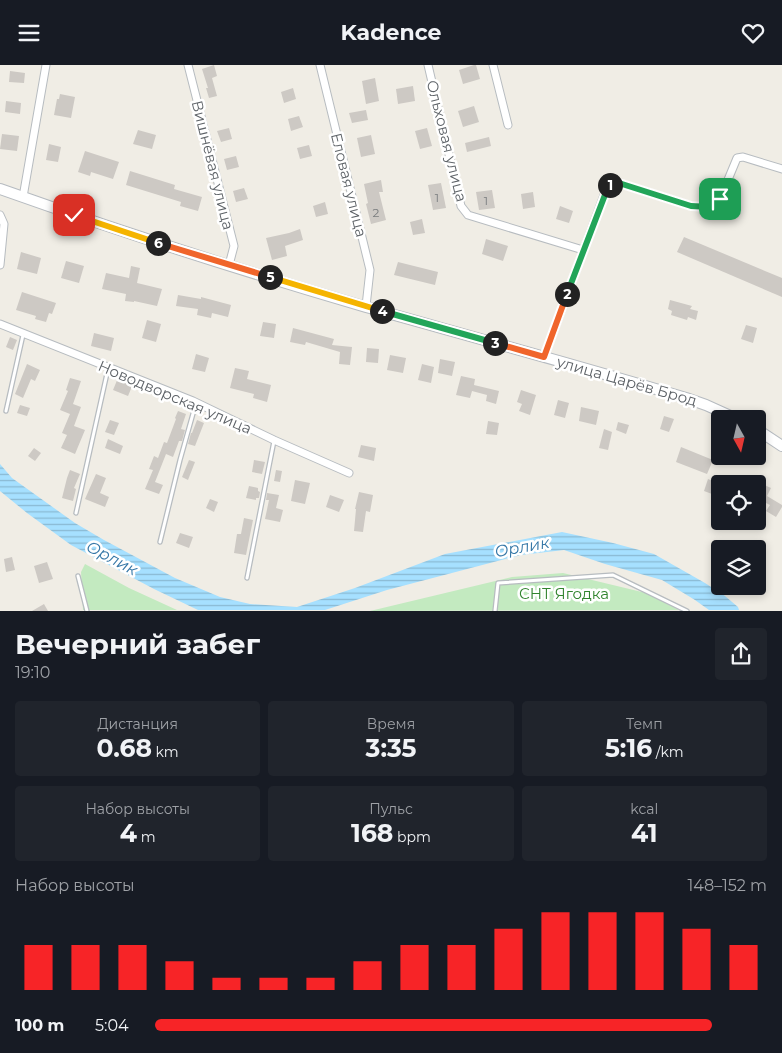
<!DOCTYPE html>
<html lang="ru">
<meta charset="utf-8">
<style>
body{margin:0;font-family:Montserrat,sans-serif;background:#20242c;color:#f1f3f6;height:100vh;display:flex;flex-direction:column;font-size:19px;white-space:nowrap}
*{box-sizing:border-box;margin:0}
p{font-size:16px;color:#9ea1a6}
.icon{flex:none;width:28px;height:28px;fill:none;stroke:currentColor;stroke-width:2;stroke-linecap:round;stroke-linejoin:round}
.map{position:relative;height:546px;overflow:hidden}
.side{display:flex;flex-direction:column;background:#171b24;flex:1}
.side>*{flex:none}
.needle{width:32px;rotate:172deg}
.fabs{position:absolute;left:711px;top:345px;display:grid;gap:10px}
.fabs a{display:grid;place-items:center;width:55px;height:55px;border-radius:5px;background:#171b24;box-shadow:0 2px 8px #0003;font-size:25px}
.pin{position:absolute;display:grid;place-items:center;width:42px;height:42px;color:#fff;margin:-21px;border-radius:10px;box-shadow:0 2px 8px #0006}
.km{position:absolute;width:25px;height:25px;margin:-12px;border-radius:50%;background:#222;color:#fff;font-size:14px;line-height:25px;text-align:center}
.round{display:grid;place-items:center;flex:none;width:52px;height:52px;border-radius:5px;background:#20242c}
.head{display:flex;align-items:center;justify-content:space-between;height:85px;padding:0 15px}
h1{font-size:28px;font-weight:700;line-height:38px}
.stats{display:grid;grid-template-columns:repeat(3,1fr);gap:8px;height:85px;padding:5px 15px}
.stats div{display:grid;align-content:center;border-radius:5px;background:#20242c;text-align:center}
.stats b{font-size:25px;font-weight:700}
.stats small{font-size:14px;font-weight:400}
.stats p{font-size:14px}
.chart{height:140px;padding:10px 15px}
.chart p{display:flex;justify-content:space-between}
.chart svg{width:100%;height:90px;margin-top:5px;stroke:#f72427;stroke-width:6}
ul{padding:0 15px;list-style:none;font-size:16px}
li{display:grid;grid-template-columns:80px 60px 1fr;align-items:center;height:38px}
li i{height:12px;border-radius:6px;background:#f72427}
header{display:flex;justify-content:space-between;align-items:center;height:65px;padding:0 15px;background:#171b24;font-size:22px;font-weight:700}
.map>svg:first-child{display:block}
.green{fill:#c3eac0}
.water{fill:url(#water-rules)}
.building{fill:#cdc9c4}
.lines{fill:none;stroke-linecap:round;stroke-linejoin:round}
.lane-casing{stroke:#b7bcc0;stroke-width:5.5}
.street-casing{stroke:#b7bcc0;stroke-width:9}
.secondary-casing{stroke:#b6bbc0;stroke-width:12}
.lane{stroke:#fff;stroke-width:3}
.street{stroke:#fff;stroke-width:7}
.secondary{stroke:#fff;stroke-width:10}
.split-1-casing{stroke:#fff;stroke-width:10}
.split-2-casing{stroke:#fff;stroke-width:10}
.split-3-casing{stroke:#fff;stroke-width:10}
.split-4-casing{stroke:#fff;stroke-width:10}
.split-5-casing{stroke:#fff;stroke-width:10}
.split-6-casing{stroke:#fff;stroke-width:10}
.split-7-casing{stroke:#fff;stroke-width:10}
.split-1{stroke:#22a559;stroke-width:6}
.split-2{stroke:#22a559;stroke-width:6}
.split-3{stroke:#f0652b;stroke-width:6}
.split-4{stroke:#22a559;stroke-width:6}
.split-5{stroke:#f5b400;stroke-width:6}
.split-6{stroke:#f0652b;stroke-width:6}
.split-7{stroke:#f5b400;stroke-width:6}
.labels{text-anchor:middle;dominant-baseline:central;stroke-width:5;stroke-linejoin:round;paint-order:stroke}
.number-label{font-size:12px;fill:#797c7e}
.street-label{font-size:15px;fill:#5d6267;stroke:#fff}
.park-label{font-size:15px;fill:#31842e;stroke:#fff}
.water-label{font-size:16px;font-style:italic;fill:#3577a7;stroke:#fff}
</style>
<header><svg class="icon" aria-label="menu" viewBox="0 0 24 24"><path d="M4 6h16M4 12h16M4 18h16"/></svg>Kadence<svg class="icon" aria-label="heart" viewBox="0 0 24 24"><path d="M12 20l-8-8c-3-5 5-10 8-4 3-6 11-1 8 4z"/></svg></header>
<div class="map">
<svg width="782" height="546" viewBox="0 0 782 546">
<defs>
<pattern id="water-rules" width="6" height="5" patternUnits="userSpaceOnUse" patternTransform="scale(1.25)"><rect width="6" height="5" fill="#a6e0ff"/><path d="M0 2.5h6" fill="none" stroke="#8ab9d2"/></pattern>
</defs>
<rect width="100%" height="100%" fill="#f0ede5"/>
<g class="green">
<polygon points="85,499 129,523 177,545 83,545 81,507"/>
<polygon points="563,508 646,528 679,545 370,546 512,512"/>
</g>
<polygon class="water" points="0,399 12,413 75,458 104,475 175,513 220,532 250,539 297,542 355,523 445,489 562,467 613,478 654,489 705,518 725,531 738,542 739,545 709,545 695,535 662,515 605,499 564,485 521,490 387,525 325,545 198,545 154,524 71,480 27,448 0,426"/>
<g class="building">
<polygon points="214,0 217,11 212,13 217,31 209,33 206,23 208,23 202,4"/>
<polygon points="474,0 476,0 480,14 463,19 459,5"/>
<polygon points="10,6 25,8 24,18 9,17"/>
<polygon points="375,13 379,36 366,39 362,16"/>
<polygon points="413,21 415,36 398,39 396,24"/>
<polygon points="293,23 296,34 284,38 281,27"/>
<polygon points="60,29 75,32 71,53 54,50 57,34 59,34"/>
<polygon points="6,36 21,38 20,49 5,47"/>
<polygon points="474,41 479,57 463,62 458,46"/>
<polygon points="366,45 368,55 352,58 349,48"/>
<polygon points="299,51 303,62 291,66 288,54"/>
<polygon points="229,63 232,74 221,77 217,66"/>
<polygon points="427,63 432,81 420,84 415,66"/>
<polygon points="138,65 156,70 152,84 133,79"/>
<polygon points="2,69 19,71 17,86 0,84"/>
<polygon points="371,70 375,89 361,92 357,73"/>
<polygon points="489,72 491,81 467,87 465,78"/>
<polygon points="49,79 61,82 58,97 46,95"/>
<polygon points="309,80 312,91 300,94 297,83"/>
<polygon points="85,86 119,97 113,114 91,107 90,111 78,107"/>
<polygon points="236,91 239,102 227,105 224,94"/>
<polygon points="130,106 175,120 174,124 202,132 198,146 180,141 181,137 126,120"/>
<polygon points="381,115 383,127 379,127 386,155 371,159 366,139 368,138 364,119"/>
<polygon points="441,118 446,143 433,145 428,120"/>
<polygon points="244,123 248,134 236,137 233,126"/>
<polygon points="492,125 495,143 479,145 476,127"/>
<polygon points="533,127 535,142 523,144 521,129"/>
<polygon points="325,137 328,149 316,152 313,141"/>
<polygon points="560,141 573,146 569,158 556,154"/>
<polygon points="422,154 425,168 413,170 410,157"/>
<polygon points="300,164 303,175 285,181 287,191 272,195 266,173 289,168"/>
<polygon points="684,172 782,213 782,232 677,187"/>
<polygon points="486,174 508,181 503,196 482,189"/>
<polygon points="21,187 41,193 37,209 17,204"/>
<polygon points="66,196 84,201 79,218 61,213"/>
<polygon points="398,197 438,207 435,220 394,210"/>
<polygon points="131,201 140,203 137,218 162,224 157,241 134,236 134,237 125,236 126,229 102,224 106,208 129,213"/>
<polygon points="22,227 56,238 52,249 49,248 46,257 35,254 36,251 16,245"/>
<polygon points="178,230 201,234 201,232 231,240 228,252 212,248 211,253 197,250 198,244 176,241"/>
<polygon points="670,235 692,241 690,244 698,246 696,255 688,252 687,255 671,250 672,246 668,244"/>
<polygon points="147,255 161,259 156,277 142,273"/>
<polygon points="263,257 276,259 274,273 260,271"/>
<polygon points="746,260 757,263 753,278 741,274"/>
<polygon points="293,263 334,274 332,280 352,282 350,300 339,299 340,287 306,277 305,280 290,277"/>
<polygon points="94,268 114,273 111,286 91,281"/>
<polygon points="10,272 17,275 13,285 6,282"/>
<polygon points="367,283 379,284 378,298 366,297"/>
<polygon points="196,289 209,293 205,307 192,304"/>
<polygon points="390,290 406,293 403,308 387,305"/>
<polygon points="440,294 455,297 452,311 438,308"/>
<polygon points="27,299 40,305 35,316 31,314 23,333 15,329"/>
<polygon points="422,299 434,302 431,318 418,315"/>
<polygon points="235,303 249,306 247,314 271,320 267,337 253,333 254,329 230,323"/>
<polygon points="461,311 475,314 474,320 499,326 496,339 486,336 487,330 472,326 470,333 456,330"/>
<polygon points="70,313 81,316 73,339 81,342 74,361 85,365 75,389 61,383 67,370 62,368 70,349 60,345 68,326 66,325"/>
<polygon points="118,313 133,319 128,331 113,325"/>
<polygon points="521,325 536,330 530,350 519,346 522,339 517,337"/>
<polygon points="558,335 569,338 565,353 554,350"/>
<polygon points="20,340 30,343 27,351 17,348"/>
<polygon points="581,342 599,346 596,360 579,356"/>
<polygon points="178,346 186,349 181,364 185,365 182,376 179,376 173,392 166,389 155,417 163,420 159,429 145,424 153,405 149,404 154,391 158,393 164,377 167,378 176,354 175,353"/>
<polygon points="664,351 674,354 669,367 660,364"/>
<polygon points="110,355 119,358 114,370 105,367"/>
<polygon points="197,355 204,358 195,381 188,379 191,368 192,368"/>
<polygon points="488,356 499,358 497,370 486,369"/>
<polygon points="618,357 629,360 626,369 616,365"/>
<polygon points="604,364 612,367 608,385 599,383"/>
<polygon points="108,374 123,381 120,389 105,383"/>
<polygon points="361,380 376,383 374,396 358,392"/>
<polygon points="681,382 713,395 707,409 676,397"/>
<polygon points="34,383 41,388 35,396 28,391"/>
<polygon points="189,395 195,397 188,415 182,412"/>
<polygon points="254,395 265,397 262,409 252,407"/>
<polygon points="70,405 80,409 74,423 76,424 73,436 62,433 67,413"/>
<polygon points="276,405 282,406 280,417 274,416"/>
<polygon points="96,409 106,413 100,428 109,432 105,442 85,434"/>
<polygon points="737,411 755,419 734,419"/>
<polygon points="708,414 720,419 720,432 704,426"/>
<polygon points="295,415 310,418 305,439 291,436"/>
<polygon points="762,419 771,423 767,431 782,440 782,442 776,452 766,446 770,440 758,434 758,428"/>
<polygon points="249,421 258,423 258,426 260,427 259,433 256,433 256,435 246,433"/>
<polygon points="359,427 373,430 370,447 366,446 363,467 354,466 356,444 355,444"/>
<polygon points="267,428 279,430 276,443 283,445 280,457 265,454 269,435 266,435"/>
<polygon points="330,430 344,435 339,447 326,442"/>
<polygon points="210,434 218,437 214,447 206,443"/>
<polygon points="244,453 253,455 246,490 234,488 237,469 241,469"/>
<polygon points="180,468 193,472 189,483 176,478"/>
<polygon points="12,492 15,505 6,507 4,494"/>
<polygon points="47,497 53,514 39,518 34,501"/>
<polygon points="44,539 48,546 32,546"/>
</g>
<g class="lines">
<defs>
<g id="lane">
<polyline points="6,346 23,270"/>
<polyline points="76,448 108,304"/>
<polyline points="160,477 180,395 196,338"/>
<polyline points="78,511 87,546"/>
<polyline points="247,513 274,376"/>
<polyline points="495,546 498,518 613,510 687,546"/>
</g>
<g id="street">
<polyline points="188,0 234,181 229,200"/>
<polyline points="320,0 370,205 366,241"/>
<polyline points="428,0 461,141 468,150 583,185"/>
<polyline points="493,0 508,60"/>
<polyline points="23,132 46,0"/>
<polyline points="0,150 4,159 0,200"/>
<polyline points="0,259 193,336 274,375 349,408"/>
<polyline points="544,292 607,122 614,118 622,119 691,141 711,142 720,134 737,93 743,92 782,104"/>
</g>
<g id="secondary">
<path d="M0 124C121 167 243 206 366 242 473 272 580 301 686 333L706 340 737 354"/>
<polyline points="758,365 782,381"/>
</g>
</defs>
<use href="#lane" class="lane-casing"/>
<use href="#street" class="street-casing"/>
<use href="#secondary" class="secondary-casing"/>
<use href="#lane" class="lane"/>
<use href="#street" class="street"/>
<use href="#secondary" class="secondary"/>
</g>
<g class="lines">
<defs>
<polyline id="split-1" points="610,120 614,118 622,119 691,141 710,142 720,134"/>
<polyline id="split-2" points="567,229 608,122 610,120"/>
<polyline id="split-3" points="495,278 544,292 567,229"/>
<polyline id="split-4" points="382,246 495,278"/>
<polyline id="split-5" points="270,212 382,246"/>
<polyline id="split-6" points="158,178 270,212"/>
<polyline id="split-7" points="74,150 158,178"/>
</defs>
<use href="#split-1" class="split-1-casing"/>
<use href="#split-2" class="split-2-casing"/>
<use href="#split-3" class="split-3-casing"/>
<use href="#split-4" class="split-4-casing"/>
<use href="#split-5" class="split-5-casing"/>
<use href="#split-6" class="split-6-casing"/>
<use href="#split-7" class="split-7-casing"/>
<use href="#split-1" class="split-1"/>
<use href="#split-2" class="split-2"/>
<use href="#split-3" class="split-3"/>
<use href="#split-4" class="split-4"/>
<use href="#split-5" class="split-5"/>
<use href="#split-6" class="split-6"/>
<use href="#split-7" class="split-7"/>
</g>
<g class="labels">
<g class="number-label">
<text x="437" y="132">1</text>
<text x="486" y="135">1</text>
<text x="376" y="147">2</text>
</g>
<g class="street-label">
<text transform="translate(447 76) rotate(76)">Ольховая улица</text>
<text transform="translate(213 100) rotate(76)">Вишнёвая улица</text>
<text transform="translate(349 120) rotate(76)">Еловая улица</text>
<text transform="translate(627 316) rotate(16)">улица Царёв Брод</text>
<text transform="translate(175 332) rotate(23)">Новодворская улица</text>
</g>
<g class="park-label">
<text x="564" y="528">СНТ Ягодка</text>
</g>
<g class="water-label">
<text transform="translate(522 482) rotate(-10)">Орлик</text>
<text transform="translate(112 493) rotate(28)">Орлик</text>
</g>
</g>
</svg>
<div class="fabs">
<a><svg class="needle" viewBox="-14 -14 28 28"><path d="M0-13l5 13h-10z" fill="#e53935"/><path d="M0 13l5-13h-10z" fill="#9ea1a6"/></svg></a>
<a><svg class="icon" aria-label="locate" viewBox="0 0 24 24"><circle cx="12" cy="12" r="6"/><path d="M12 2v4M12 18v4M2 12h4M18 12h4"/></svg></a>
<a><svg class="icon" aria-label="layers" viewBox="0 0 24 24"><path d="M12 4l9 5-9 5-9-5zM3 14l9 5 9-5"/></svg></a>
</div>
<div class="pin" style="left:720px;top:134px;background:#1e9e55"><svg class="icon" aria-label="arrive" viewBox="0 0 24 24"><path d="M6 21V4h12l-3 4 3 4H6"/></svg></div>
<div class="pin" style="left:74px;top:150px;background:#d93025"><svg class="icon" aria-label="check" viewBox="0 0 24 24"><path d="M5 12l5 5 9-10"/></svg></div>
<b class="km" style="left:610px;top:120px">1</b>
<b class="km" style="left:567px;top:229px">2</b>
<b class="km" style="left:495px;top:278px">3</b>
<b class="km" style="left:382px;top:246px">4</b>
<b class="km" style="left:270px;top:212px">5</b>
<b class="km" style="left:158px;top:178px">6</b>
</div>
<section class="side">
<div class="head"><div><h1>Вечерний забег</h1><p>19:10</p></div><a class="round"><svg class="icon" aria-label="share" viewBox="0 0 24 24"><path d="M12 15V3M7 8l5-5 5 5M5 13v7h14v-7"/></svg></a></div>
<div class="stats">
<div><p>Дистанция</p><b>0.68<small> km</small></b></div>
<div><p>Время</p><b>3:35</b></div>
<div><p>Темп</p><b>5:16<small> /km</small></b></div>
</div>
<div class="stats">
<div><p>Набор высоты</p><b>4<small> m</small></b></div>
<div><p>Пульс</p><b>168<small> bpm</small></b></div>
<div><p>kcal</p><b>41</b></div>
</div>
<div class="chart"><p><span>Набор высоты</span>148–152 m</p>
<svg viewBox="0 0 160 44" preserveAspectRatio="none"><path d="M5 44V22M15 44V22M25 44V22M35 44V30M45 44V38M55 44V38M65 44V38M75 44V30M85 44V22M95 44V22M105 44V14M115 44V6M125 44V6M135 44V6M145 44V14M155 44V22"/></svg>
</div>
<ul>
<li><b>100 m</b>5:04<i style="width:91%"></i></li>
</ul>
</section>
